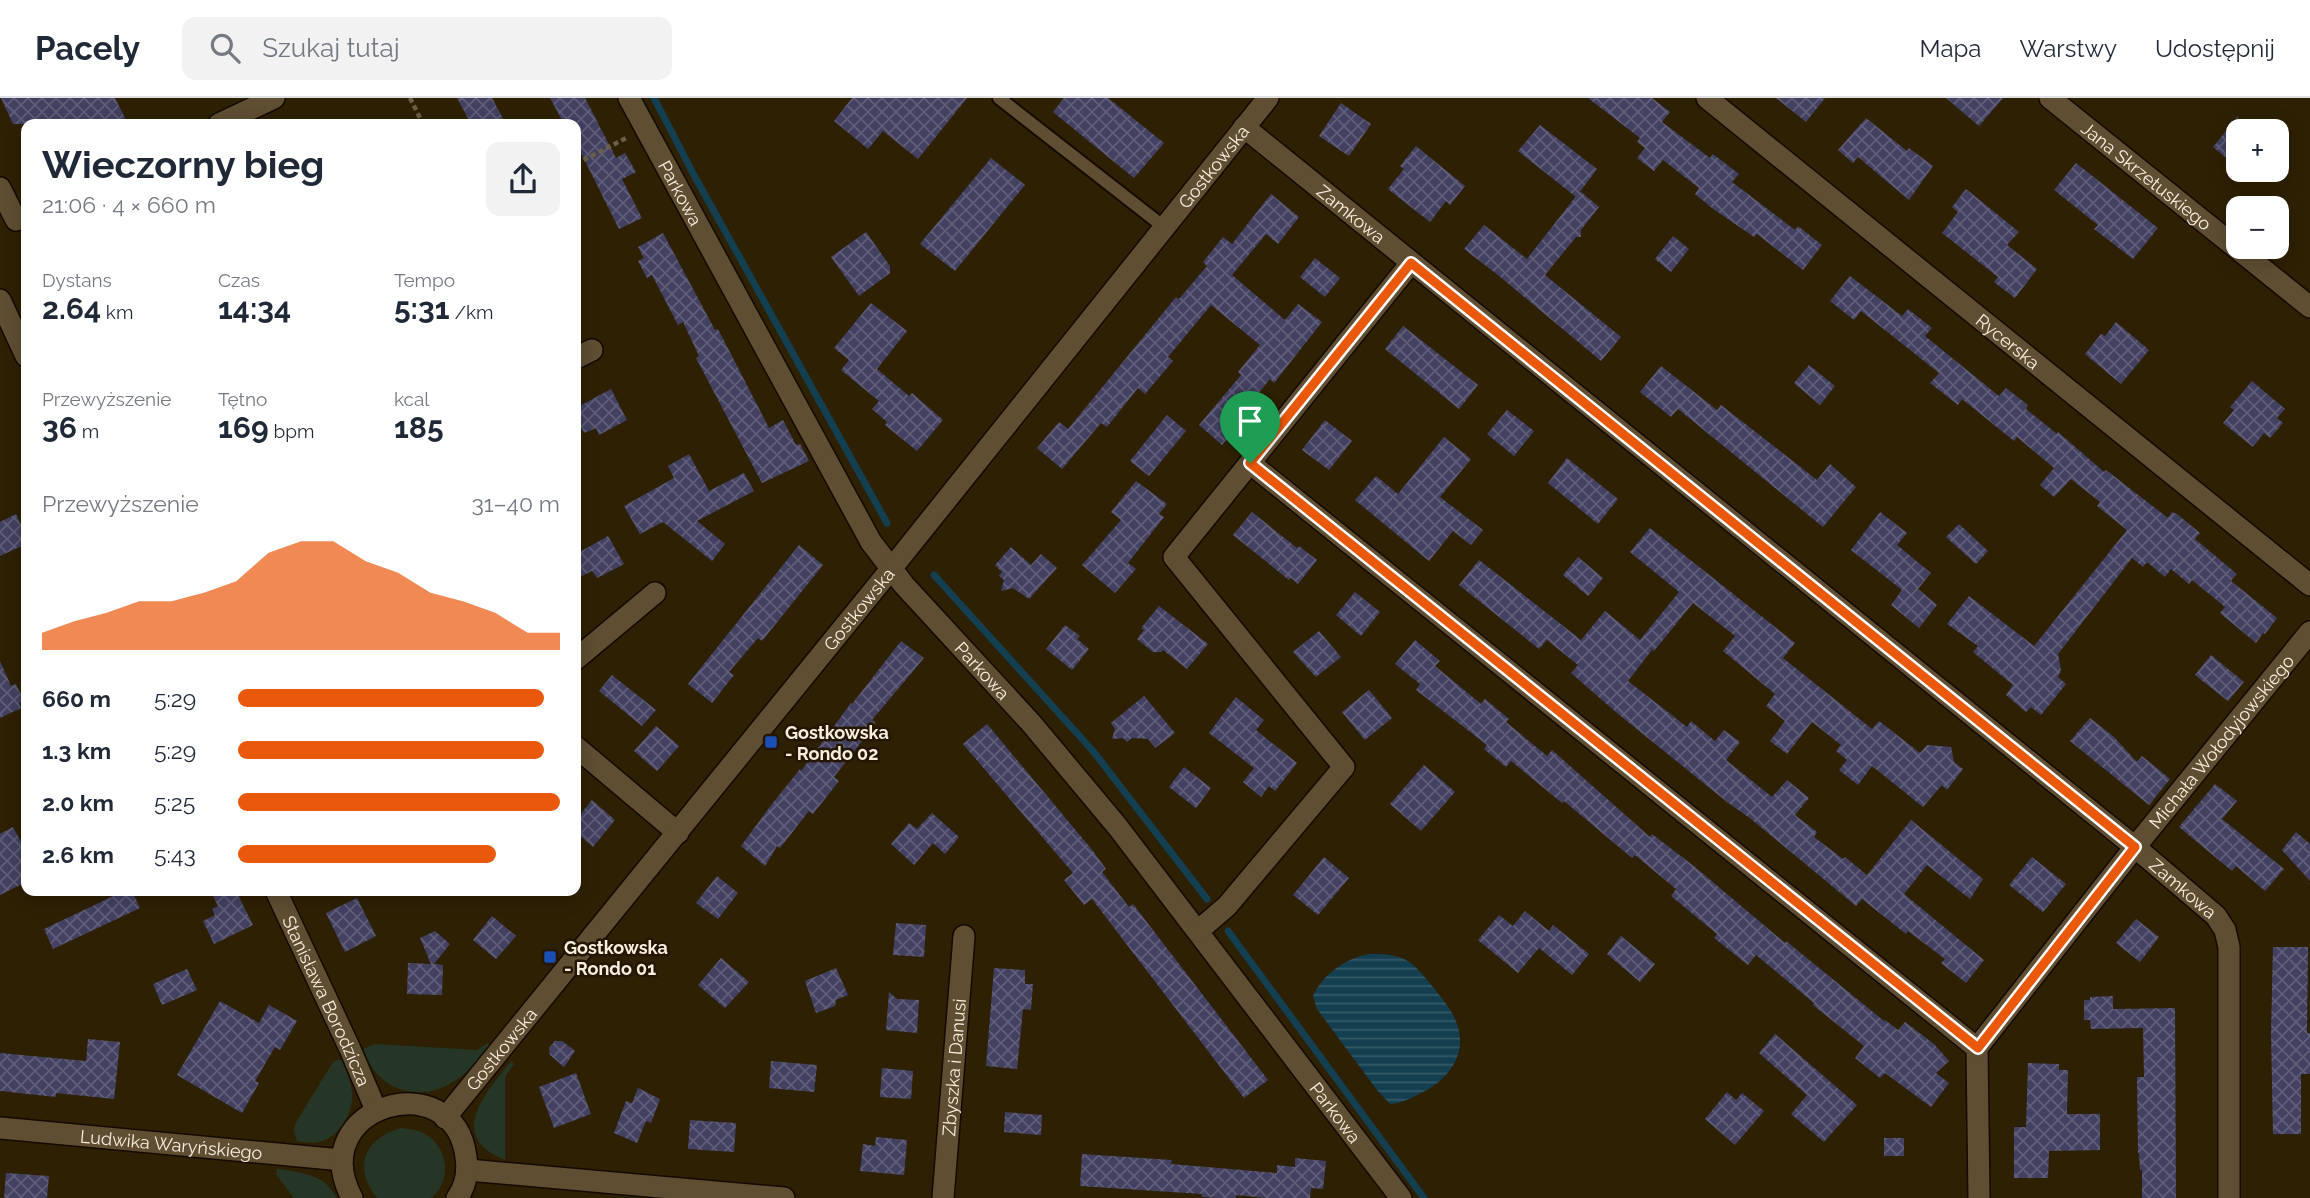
<!DOCTYPE html>
<html lang="pl">
<meta charset="utf-8">
<style>
body{margin:0;font-family:Raleway,sans-serif;background:#f2f2f3;color:#1f2937;height:100vh;display:flex;flex-direction:column;font-size:26px;white-space:nowrap}
*{box-sizing:border-box;margin:0}
p{font-size:23px;color:#747a83}
.icon{flex:none;width:38px;height:38px;fill:none;stroke:currentColor;stroke-width:2;stroke-linecap:round;stroke-linejoin:round}
.map{position:relative;flex:1;overflow:hidden}
.sheet{position:absolute;left:21px;top:21px;width:560px;height:777px;display:flex;flex-direction:column;background:#fff;border-radius:14px;box-shadow:0 4px 18px #0003}
.sheet>*{flex:none}
.tools{position:absolute;left:2226px;top:21px;display:grid;gap:14px}
.tools a{display:grid;place-items:center;width:63px;height:63px;border-radius:14px;background:#fff;box-shadow:0 4px 18px #0003;font-size:35px}
.pin{position:absolute;display:grid;place-items:center;width:60px;height:60px;color:#fff;margin:-72px -30px;border-radius:50% 50% 50% 0;rotate:-45deg;box-shadow:0 0 7px #0007}
.pin .icon{rotate:45deg}
.round{display:grid;place-items:center;flex:none;width:74px;height:74px;border-radius:14px;background:#f2f2f3}
.head{display:flex;align-items:center;justify-content:space-between;height:119px;padding:0 21px}
h1{font-size:38px;font-weight:700;line-height:52px}
.stats{display:grid;grid-template-columns:repeat(3,1fr);gap:10px;height:119px;padding:7px 21px}
.stats div{display:grid;align-content:center}
.stats b{font-size:30px;font-weight:700}
.stats small{font-size:19px;font-weight:400}
.stats p{font-size:19px}
.chart{height:196px;padding:14px 21px}
.chart p{display:flex;justify-content:space-between}
.chart svg{width:100%;height:126px;margin-top:7px;fill:#ea580c;opacity:.7}
ul{padding:0 21px;list-style:none;font-size:23px}
li{display:grid;grid-template-columns:112px 84px 1fr;align-items:center;height:52px}
li i{height:18px;border-radius:9px;background:#ea580c}
header{display:flex;align-items:center;gap:42px;box-sizing:border-box;height:98px;padding:0 35px;background:#fff;border-bottom:2px solid #e0e1e3}
header strong{font-size:33px}
nav{display:flex;gap:38px;margin-inline-start:auto;font-size:24px}
.search{width:490px;height:63px;background:#f2f2f3;display:flex;align-items:center;gap:18px;box-sizing:border-box;padding:0 24px;border-radius:14px;color:#747a83;font-size:26px}
.map>svg:first-child{display:block}
.green{fill:#263626}
.water{fill:url(#water-rules)}
.lines{fill:none;stroke-linecap:round;stroke-linejoin:round}
.stream{stroke:#133f50;stroke-width:7}
.building{fill:url(#building-cross-hatch)}
.service-casing{stroke:#140a00;stroke-width:16}
.minor-casing{stroke:#140a00;stroke-width:24}
.path{stroke:#6b5f46;stroke-width:4.5;stroke-dasharray:5 3.5;stroke-linecap:butt}
.service{stroke:#5f4e32;stroke-width:12}
.minor{stroke:#5f4e32;stroke-width:21}
.route-casing{stroke:#fff;stroke-width:14}
.route{stroke:#ea580c;stroke-width:9}
.transit-dot{fill:#1a4fb4;stroke:#241600;stroke-width:2.5}
.labels{text-anchor:middle;dominant-baseline:central;stroke-width:5;stroke-linejoin:round;paint-order:stroke}
.street-label{font-size:18px;fill:#f8eede;stroke:#241600}
.poi-label{font-size:18px;font-weight:bold;fill:#f8eede;stroke:#241600;text-anchor:start}
</style>
<header>
<strong>Pacely</strong>
<div class="search"><svg class="icon" aria-label="search" viewBox="0 0 24 24"><circle cx="10" cy="10" r="6"/><path d="M15 15l6 6"/></svg>Szukaj tutaj</div>
<nav><a>Mapa</a><a>Warstwy</a><a>Udostępnij</a></nav>
</header>
<div class="map">
<svg width="2310" height="1100" viewBox="0 0 2310 1100">
<defs>
<pattern id="water-rules" width="6" height="5" patternUnits="userSpaceOnUse" patternTransform="scale(1.75)"><rect width="6" height="5" fill="#133f50"/><path d="M0 2.5h6" fill="none" stroke="#365b69"/></pattern>
<pattern id="building-cross-hatch" width="8" height="8" patternUnits="userSpaceOnUse" patternTransform="scale(1.75)"><rect width="8" height="8" fill="#434162"/><path d="M0 0l8 8M0 8l8-8" fill="none" stroke="#5f5d78"/></pattern>
</defs>
<rect width="100%" height="100%" fill="#2e2003"/>
<g class="green">
<path d="M488 945 490 947C480 960 470 973 456 982 429 1001 393 998 373 971 369 965 366 958 363 951L375 946 477 952Z"/>
<path d="M337 962H342C346 973 351 983 352 995 354 1016 337 1043 314 1045 309 1045 302 1044 297 1043L294 1033 295 1026 333 964Z"/>
<path d="M511 963 514 966 505 979V1062C446 1038 485 996 511 963Z"/>
<path d="M401 1030C412 1031 423 1032 432 1041 449 1056 450 1085 431 1100H377C352 1069 365 1040 401 1030Z"/>
<path d="M277 1071C301 1074 325 1076 337 1100H294L276 1076Z"/>
</g>
<path class="water" d="M1369 856C1383 856 1394 856 1406 862 1417 868 1425 880 1433 889 1441 899 1450 910 1455 921 1469 952 1452 978 1425 993 1413 999 1403 1005 1390 1006L1377 992 1317 911 1313 898C1323 876 1346 860 1369 856Z"/>
<g class="lines">
<g class="stream">
<polyline points="654,0 695,79 887,425"/>
<polyline points="934,477 1093,653 1207,801"/>
<polyline points="1228,833 1424,1100"/>
</g>
</g>
<g class="building">
<polygon points="1,0 115,0 128,26 13,26"/>
<polygon points="457,0 492,0 506,26 471,26"/>
<polygon points="550,0 585,0 616,60 625,55 636,74 622,81 642,120 619,131 576,45 576,26 564,26"/>
<polygon points="852,0 967,0 918,61 883,33 868,51 834,23"/>
<polygon points="1064,0 1108,0 1164,45 1134,80 1053,14"/>
<polygon points="1588,0 1652,0 1670,14 1662,24 1710,60 1713,56 1739,76 1732,84 1795,132 1798,128 1822,147 1803,172 1757,136 1754,139 1712,110 1695,96 1699,90 1663,62 1654,73 1637,60 1645,50 1637,44 1640,40"/>
<polygon points="1776,0 1825,0 1806,24"/>
<polygon points="1946,0 2003,0 1979,28"/>
<polygon points="1341,5 1371,26 1349,58 1319,38"/>
<polygon points="2238,18 2238,70 2213,49"/>
<polygon points="1866,20 1907,53 1909,50 1933,68 1909,102 1858,59 1853,65 1838,52"/>
<polygon points="1540,27 1597,71 1576,99 1518,53"/>
<polygon points="1416,48 1465,88 1450,107 1446,103 1430,124 1388,91 1404,71 1400,68"/>
<polygon points="991,60 1025,87 955,173 920,146"/>
<polygon points="2076,65 2158,130 2133,161 2094,131 2098,127 2054,92"/>
<polygon points="1966,91 2019,134 2007,147 2037,171 2015,200 1994,184 1998,179 1942,135 1958,114 1952,109"/>
<polygon points="1580,93 1599,109 1581,132 1581,139 1576,139 1545,177 1621,239 1601,263 1498,177 1464,151 1484,127 1527,161"/>
<polygon points="1271,96 1299,119 1278,146 1266,136 1232,177 1285,222 1298,206 1322,224 1274,285 1270,281 1241,317 1245,321 1222,347 1199,327 1241,277 1238,274 1260,247 1211,207 1168,259 1173,263 1145,296 1138,290 1107,329 1101,325 1062,371 1037,350 1059,324 1068,331 1176,199 1179,201 1207,168 1203,164 1223,139 1232,146"/>
<polygon points="866,134 890,168 890,175 859,198 831,159"/>
<polygon points="663,135 715,232 718,231 769,330 783,322 796,347 800,346 809,363 762,385 696,260 699,258 683,224 678,227 652,177 647,180 638,163 644,160 638,149"/>
<polygon points="1673,138 1689,151 1671,174 1655,161"/>
<polygon points="1315,160 1340,180 1325,199 1300,179"/>
<polygon points="1850,178 1902,218 1908,211 1932,230 1925,238 1999,298 2006,290 2028,307 2026,311 2057,336 2058,334 2104,374 2106,372 2168,420 2172,414 2177,416 2200,435 2195,441 2237,476 2231,483 2277,520 2265,536 2263,535 2256,545 2220,515 2225,509 2192,482 2189,486 2171,471 2165,479 2147,464 2143,469 2132,460 2058,556 2061,572 2058,579 2066,586 2041,617 2031,609 2026,614 2006,597 2013,587 1973,554 1978,548 1947,526 1969,498 2034,548 2127,432 2097,408 2100,404 2071,381 2054,399 2040,387 2054,370 2017,339 2014,343 1962,301 1958,307 1930,285 1939,275 1861,213 1854,222 1830,203"/>
<polygon points="871,205 907,233 877,271 909,298 912,295 943,322 917,353 885,327 887,324 872,311 879,303 841,272 849,262 834,250"/>
<polygon points="2116,224 2149,252 2121,286 2085,256 2101,236 2105,238"/>
<polygon points="1403,228 1478,287 1459,311 1385,251"/>
<polygon points="1809,267 1835,288 1820,307 1794,285"/>
<polygon points="1661,268 1717,312 1721,307 1817,382 1830,366 1856,389 1823,429 1678,311 1671,319 1640,294"/>
<polygon points="2252,283 2285,311 2277,320 2283,325 2270,340 2264,335 2253,349 2223,325 2234,312 2230,309"/>
<polygon points="611,291 627,322 599,337 596,330 584,335 576,319 576,310"/>
<polygon points="1507,312 1534,333 1514,358 1487,336"/>
<polygon points="1167,317 1186,333 1149,378 1130,363"/>
<polygon points="1325,322 1352,343 1329,372 1302,352"/>
<polygon points="1444,339 1471,361 1440,399 1483,432 1471,447 1453,433 1429,463 1355,402 1376,378 1398,396"/>
<polygon points="689,356 709,393 744,375 754,393 697,423 725,446 712,463 663,424 640,436 624,408 674,380 668,368"/>
<polygon points="1567,360 1618,401 1598,426 1548,385"/>
<polygon points="1136,383 1167,406 1159,416 1164,419 1128,465 1136,471 1115,495 1082,467 1121,422 1111,414"/>
<polygon points="1252,414 1297,450 1299,448 1317,462 1298,486 1291,480 1289,482 1233,437"/>
<polygon points="1880,414 1907,435 1897,447 1931,475 1918,491 1937,507 1919,530 1891,507 1902,492 1851,452"/>
<polygon points="16,416 26,438 26,446 0,458 0,424"/>
<polygon points="1959,426 1988,453 1976,466 1946,439"/>
<polygon points="1650,430 1795,545 1783,560 1872,631 1879,623 1920,655 1927,647 1951,649 1954,664 1963,671 1947,692 1942,687 1923,709 1872,668 1858,687 1839,672 1847,662 1836,653 1841,647 1812,624 1787,656 1770,643 1785,623 1766,608 1775,596 1723,553 1735,538 1693,505 1654,553 1647,547 1652,552 1628,583 1687,629 1691,623 1715,643 1724,632 1740,644 1726,662 1772,699 1787,682 1809,700 1795,717 1817,734 1814,739 1843,761 1845,759 1867,777 1911,722 1983,781 1970,801 1927,767 1904,796 1984,862 1966,885 1941,865 1945,861 1908,833 1906,836 1862,801 1856,808 1751,721 1727,704 1617,615 1571,575 1578,567 1547,542 1539,551 1459,487 1479,462 1581,542 1605,513 1640,542 1679,494 1630,454"/>
<polygon points="608,438 624,466 597,480 592,473 576,481 576,456"/>
<polygon points="799,447 823,467 762,543 758,540 729,574 734,577 712,605 688,586"/>
<polygon points="1011,449 1031,467 1041,456 1057,470 1029,501 1013,490 1001,493 1004,482 999,478 1002,474 995,467"/>
<polygon points="1578,459 1603,480 1588,498 1563,477"/>
<polygon points="1355,494 1380,514 1361,538 1336,517"/>
<polygon points="1159,508 1208,546 1187,571 1163,552 1161,554 1153,554 1137,541 1144,532 1141,530"/>
<polygon points="1065,527 1080,538 1077,541 1089,551 1072,572 1046,551"/>
<polygon points="1319,533 1341,559 1316,579 1293,554"/>
<polygon points="1415,542 1440,563 1435,568 1481,606 1485,601 1509,621 1506,624 1547,658 1552,652 1650,739 1652,736 1695,769 1785,845 1786,843 1884,923 1885,922 1898,932 1905,924 1934,946 1949,963 1936,975 1949,985 1931,1009 1885,975 1880,980 1855,960 1864,948 1813,907 1814,905 1756,857 1748,867 1714,840 1717,836 1671,798 1676,791 1635,757 1632,760 1564,703 1562,705 1511,663 1506,669 1484,651 1487,647 1416,592 1420,586 1395,566"/>
<polygon points="901,543 924,560 872,622 876,625 834,679 839,683 813,716 809,713 780,750 777,748 765,768 741,748 772,706 800,671 801,673 851,605 852,606"/>
<polygon points="2211,557 2244,584 2228,603 2195,577"/>
<polygon points="0,563 11,588 16,586 24,603 19,605 21,610 0,620"/>
<polygon points="612,577 656,612 642,628 599,593"/>
<polygon points="1369,592 1392,620 1365,642 1342,614"/>
<polygon points="1144,598 1175,635 1155,650 1148,641 1132,640 1127,644 1123,640 1112,641 1115,631 1111,625"/>
<polygon points="1236,599 1264,622 1256,632 1297,665 1275,693 1269,688 1261,699 1243,684 1254,670 1209,635"/>
<polygon points="2090,620 2114,639 2137,664 2142,658 2170,681 2149,707 2070,643"/>
<polygon points="987,626 1093,753 1106,771 1102,774 1129,809 1133,806 1268,982 1244,1000 1092,801 1084,807 1064,782 1073,775 963,646"/>
<polygon points="656,628 679,648 657,673 634,653"/>
<polygon points="1424,667 1455,694 1421,733 1390,706"/>
<polygon points="1184,669 1211,690 1196,710 1169,689"/>
<polygon points="2215,686 2237,703 2222,721 2284,771 2265,793 2236,768 2232,773 2179,729"/>
<polygon points="592,702 615,722 593,749 576,734 576,722"/>
<polygon points="932,715 959,739 945,756 933,745 914,767 891,746 909,725 917,731"/>
<polygon points="13,729 26,753 26,784 0,797 0,736"/>
<polygon points="2296,734 2310,746 2310,783 2282,752"/>
<polygon points="1324,759 1349,780 1318,817 1293,797"/>
<polygon points="2032,759 2066,786 2043,814 2009,787"/>
<polygon points="717,778 738,795 718,821 696,805"/>
<polygon points="124,793 132,793 140,810 53,851 44,831"/>
<polygon points="224,793 236,793 253,827 214,846 203,823 215,817 212,811 218,808 213,798"/>
<polygon points="357,800 376,838 345,854 326,815"/>
<polygon points="1525,813 1549,833 1553,827 1589,856 1572,877 1539,850 1518,875 1478,842 1499,817 1513,828"/>
<polygon points="492,818 516,838 496,861 473,842"/>
<polygon points="2136,821 2159,839 2140,864 2116,845"/>
<polygon points="896,825 926,827 924,859 893,857"/>
<polygon points="435,833 450,846 434,866 443,867 442,897 407,896 408,865 431,866 420,840"/>
<polygon points="1621,838 1655,866 1640,884 1607,856"/>
<polygon points="2273,849 2308,849 2307,935 2310,935 2310,976 2301,976 2301,1036 2273,1036 2271,935"/>
<polygon points="721,860 749,884 725,910 698,887"/>
<polygon points="836,870 848,897 836,902 835,908 816,915 805,883"/>
<polygon points="994,870 1025,872 1025,886 1033,886 1031,912 1023,911 1017,971 986,968"/>
<polygon points="187,871 197,892 162,907 153,886"/>
<polygon points="889,894 897,901 919,902 917,935 886,932"/>
<polygon points="2113,898 2113,911 2175,910 2176,1100 2142,1100 2142,1072 2140,1072 2139,1055 2138,1055 2137,979 2144,979 2143,930 2091,931 2090,922 2084,922 2084,902 2090,902 2090,899"/>
<polygon points="220,903 259,925 269,907 297,923 280,952 275,949 255,983 259,985 242,1015 177,977"/>
<polygon points="1775,936 1857,1007 1824,1044 1791,1016 1807,997 1759,955"/>
<polygon points="88,941 120,944 114,1001 56,995 56,999 0,993 0,955 86,963"/>
<polygon points="555,943 562,943 575,953 564,969 550,957 549,950"/>
<polygon points="771,963 817,967 814,994 769,990"/>
<polygon points="2028,965 2059,966 2059,972 2068,972 2067,1016 2100,1016 2100,1052 2049,1053 2048,1080 2014,1080 2014,1029 2026,1029"/>
<polygon points="882,970 913,973 911,1001 880,999"/>
<polygon points="576,975 591,1016 554,1030 539,989"/>
<polygon points="638,990 660,1001 651,1025 646,1023 637,1045 614,1035 626,1003 632,1005"/>
<polygon points="1727,994 1736,1002 1742,995 1764,1013 1735,1047 1705,1021"/>
<polygon points="1005,1014 1042,1017 1041,1037 1004,1034"/>
<polygon points="690,1022 736,1025 734,1054 688,1051"/>
<polygon points="876,1039 907,1042 904,1077 860,1073 863,1046 875,1048"/>
<rect x="1884" y="1040" width="20" height="18"/>
<polygon points="1082,1056 1172,1062 1171,1066 1277,1075 1277,1067 1295,1069 1295,1060 1326,1063 1323,1091 1311,1090 1310,1100 1267,1100 1236,1097 1236,1100 1220,1100 1202,1099 1202,1096 1080,1088"/>
<polygon points="6,1075 49,1078 47,1100 4,1100"/>
</g>
<g class="lines">
<defs>
<polyline id="service" points="999,0 1164,129"/>
<g id="minor">
<path id="s1" d="M629 0 871 444 904 487 1031 625 1117 728 1401 1100"/>
<path id="s2" d="M1707 0 2310 487"/>
<path id="s3" d="M2050 0 2310 209"/>
<polyline points="219,26 274,0"/>
<path id="s4" d="M1244 29 2135 749 2216 818 2225 832 2229 849V1100"/>
<polyline points="0,90 16,122"/>
<polyline points="0,202 26,258"/>
<polyline points="576,260 592,252"/>
<polyline points="1250,365 1977,950 1979,1100"/>
<polyline points="576,561 655,495"/>
<polyline points="576,649 678,735"/>
<path id="s5" d="M276 793 350 951 376 1012"/>
<polyline points="1198,833 1227,808 1344,669 1174,459 1411,165"/>
<path id="s6" d="M1977 950 2135 749 2310 534"/>
<path id="s7" d="M445 1020 891 471 1268 0"/>
<path id="s8" d="M0 1030 342 1062"/>
<polyline points="468,1072 784,1100"/>
<path d="M352 1100C303 1008 454 964 466 1059 468 1073 466 1088 457 1100"/>
<path id="s9" d="M943 1100 964 838"/>
</g>
</defs>
<use href="#service" class="service-casing"/>
<use href="#minor" class="minor-casing"/>
<g class="path">
<polyline points="410,0 423,26"/>
<polyline points="576,66 628,39"/>
</g>
<use href="#service" class="service"/>
<use href="#minor" class="minor"/>
</g>
<g class="lines">
<defs>
<polygon id="route" points="1411,165 2135,749 1978,950 1250,365"/>
</defs>
<use href="#route" class="route-casing"/>
<use href="#route" class="route"/>
</g>
<g class="transit-dot">
<rect x="764" y="637" width="14" height="14" rx="3.5"/>
<rect x="543" y="852" width="14" height="14" rx="3.5"/>
</g>
<g class="labels">
<g class="street-label">
<text stroke="none"><textPath href="#s7" startOffset="1223">Gostkowska</textPath></text>
<text stroke="none"><textPath href="#s3" startOffset="124">Jana Skrzetuskiego</textPath></text>
<text stroke="none"><textPath href="#s1" startOffset="108">Parkowa</textPath></text>
<text stroke="none"><textPath href="#s4" startOffset="138">Zamkowa</textPath></text>
<text stroke="none"><textPath href="#s2" startOffset="387">Rycerska</textPath></text>
<text stroke="none"><textPath href="#s7" startOffset="656">Gostkowska</textPath></text>
<text stroke="none"><textPath href="#s1" startOffset="676">Parkowa</textPath></text>
<text stroke="none"><textPath href="#s6" startOffset="392">Michała Wołodyjowskiego</textPath></text>
<text stroke="none"><textPath href="#s4" startOffset="1209">Zamkowa</textPath></text>
<text stroke="none"><textPath href="#s5" startOffset="121">Stanisława Borodzicza</textPath></text>
<text stroke="none"><textPath href="#s7" startOffset="89">Gostkowska</textPath></text>
<text stroke="none"><textPath href="#s9" startOffset="131">Zbyszka i Danusi</textPath></text>
<text stroke="none"><textPath href="#s1" startOffset="1242">Parkowa</textPath></text>
<text stroke="none"><textPath href="#s8" startOffset="172">Ludwika Waryńskiego</textPath></text>
</g>
<g class="poi-label">
<text x="785" y="634">Gostkowska<tspan x="785" dy="21">- Rondo 02</tspan></text>
<text x="564" y="849">Gostkowska<tspan x="564" dy="21">- Rondo 01</tspan></text>
</g>
</g>
</svg>
<div class="tools">
<a>+</a>
<a>−</a>
</div>
<div class="pin" style="left:1250px;top:365px;background:#1e9e55"><svg class="icon" aria-label="arrive" viewBox="0 0 24 24"><path d="M6 21V4h12l-3 4 3 4H6"/></svg></div>
<section class="sheet">
<div class="head"><div><h1>Wieczorny bieg</h1><p>21:06 · 4 × 660 m</p></div><a class="round"><svg class="icon" aria-label="share" viewBox="0 0 24 24"><path d="M12 15V3M7 8l5-5 5 5M5 13v7h14v-7"/></svg></a></div>
<div class="stats">
<div><p>Dystans</p><b>2.64<small> km</small></b></div>
<div><p>Czas</p><b>14:34</b></div>
<div><p>Tempo</p><b>5:31<small> /km</small></b></div>
</div>
<div class="stats">
<div><p>Przewyższenie</p><b>36<small> m</small></b></div>
<div><p>Tętno</p><b>169<small> bpm</small></b></div>
<div><p>kcal</p><b>185</b></div>
</div>
<div class="chart"><p><span>Przewyższenie</span>31–40 m</p>
<svg viewBox="0 0 160 44" preserveAspectRatio="none"><path d="M0 44V38L10 34L20 31L30 27L40 27L50 24L60 20L70 10L80 6L90 6L100 13L110 17L120 24L130 27L140 31L150 38L160 38V44z"/></svg>
</div>
<ul>
<li><b>660 m</b>5:29<i style="width:95%"></i></li>
<li><b>1.3 km</b>5:29<i style="width:95%"></i></li>
<li><b>2.0 km</b>5:25<i style="width:100%"></i></li>
<li><b>2.6 km</b>5:43<i style="width:80%"></i></li>
</ul>
</section>
</div>
